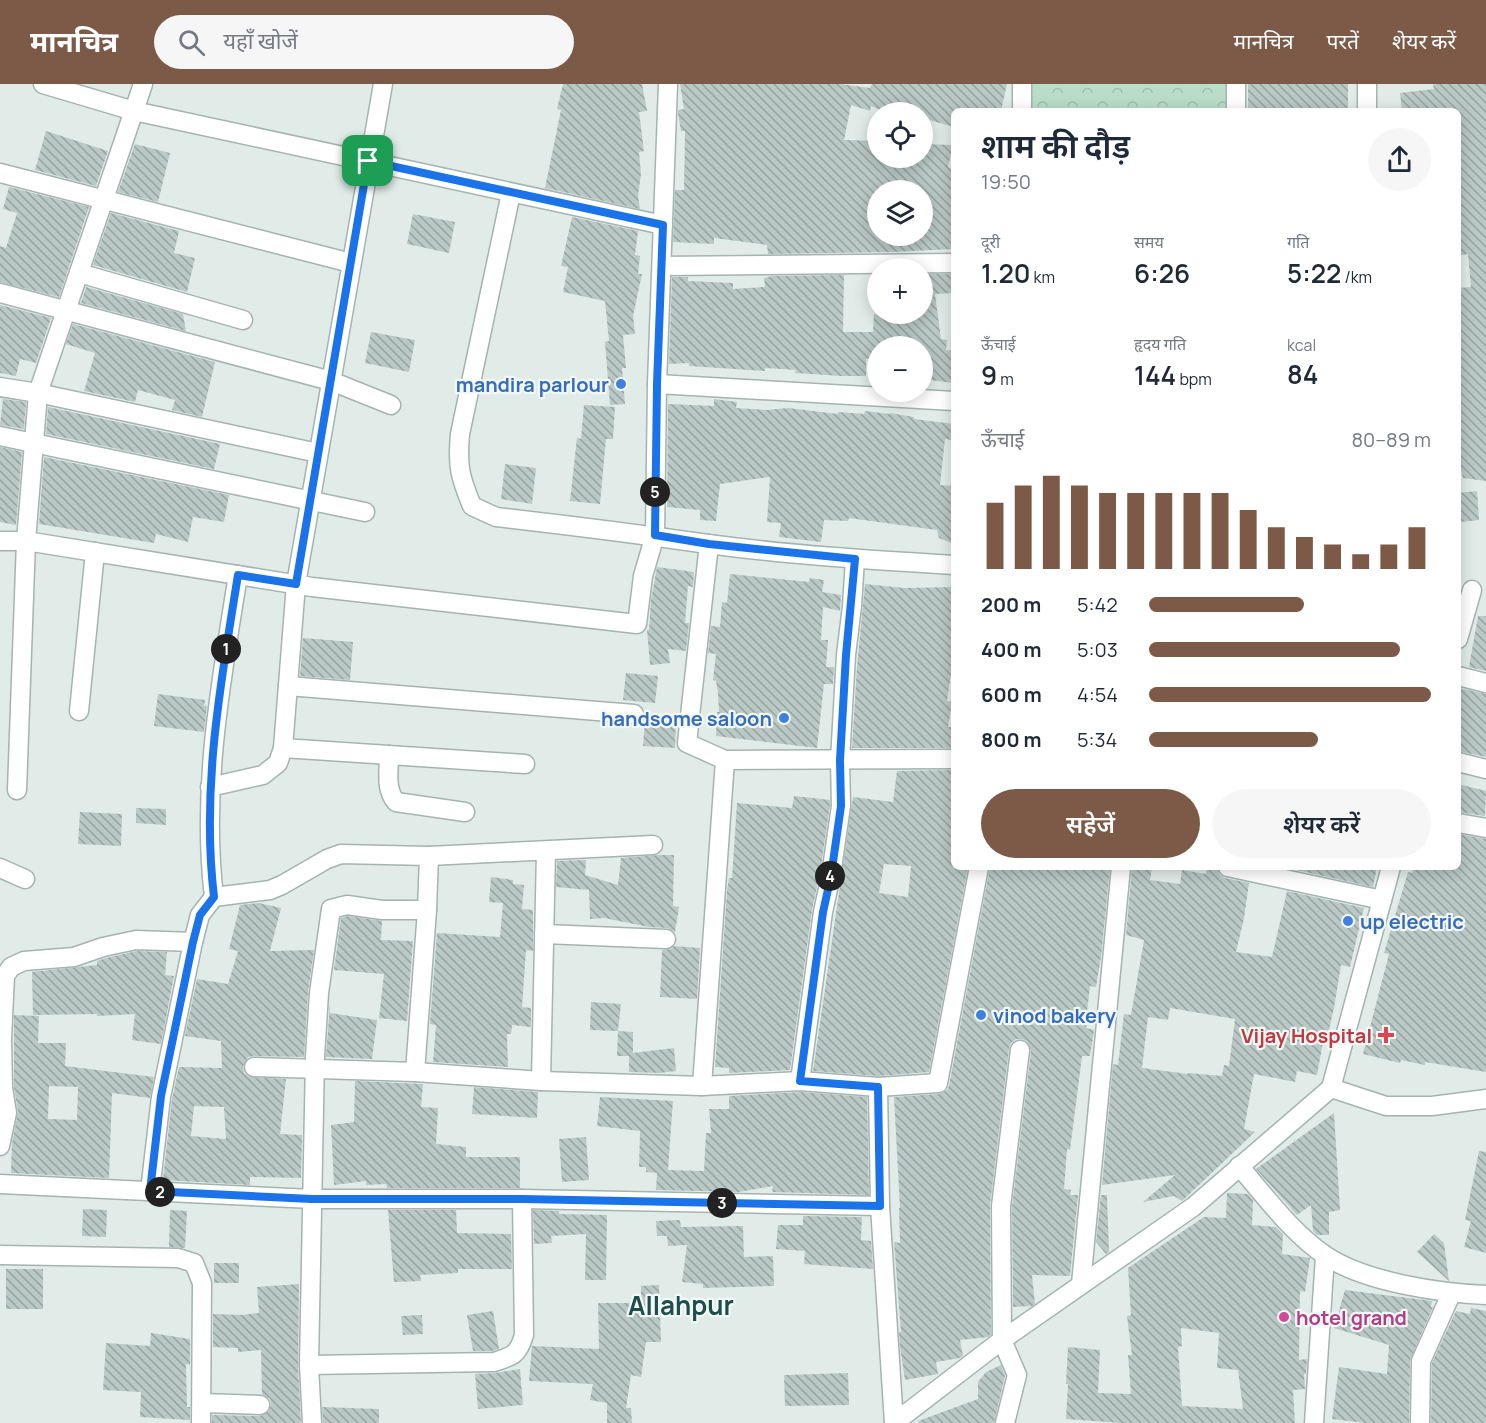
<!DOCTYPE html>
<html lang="hi">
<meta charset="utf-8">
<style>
body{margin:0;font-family:Manrope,"Noto Sans Devanagari",sans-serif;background:#f6f6f7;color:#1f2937;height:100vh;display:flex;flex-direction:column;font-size:22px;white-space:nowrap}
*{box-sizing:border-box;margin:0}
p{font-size:20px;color:#747a83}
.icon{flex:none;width:33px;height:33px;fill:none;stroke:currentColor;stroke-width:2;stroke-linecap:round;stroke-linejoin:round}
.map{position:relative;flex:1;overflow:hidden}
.panel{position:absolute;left:951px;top:24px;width:510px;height:762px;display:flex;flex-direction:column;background:#fff;border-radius:9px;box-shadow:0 3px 15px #0003}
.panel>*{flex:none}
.tools{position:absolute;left:867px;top:18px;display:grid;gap:12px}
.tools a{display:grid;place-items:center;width:66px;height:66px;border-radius:50%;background:#fff;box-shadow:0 3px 15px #0003;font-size:30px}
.pin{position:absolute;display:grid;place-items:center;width:51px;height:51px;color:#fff;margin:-26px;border-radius:12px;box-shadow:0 3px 9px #0006}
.km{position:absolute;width:30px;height:30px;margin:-15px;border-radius:50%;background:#222;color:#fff;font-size:16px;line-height:30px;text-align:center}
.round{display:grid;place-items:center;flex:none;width:63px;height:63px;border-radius:32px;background:#f6f6f7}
.summary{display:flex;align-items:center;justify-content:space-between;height:102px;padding:0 30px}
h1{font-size:33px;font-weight:600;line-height:45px}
.metrics{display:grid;grid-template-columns:repeat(3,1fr);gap:9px;height:102px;padding:6px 30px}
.metrics div{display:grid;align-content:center}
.metrics b{font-size:26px;font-weight:600}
.metrics small{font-size:16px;font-weight:400}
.metrics p{font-size:16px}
.chart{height:168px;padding:12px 30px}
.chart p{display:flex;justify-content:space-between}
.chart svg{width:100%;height:108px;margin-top:6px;stroke:#7d5a47;stroke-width:6}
.action{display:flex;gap:12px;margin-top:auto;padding:12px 30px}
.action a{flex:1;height:69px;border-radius:36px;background:#7d5a47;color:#fff;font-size:24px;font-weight:600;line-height:69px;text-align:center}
.action a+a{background:#f6f6f7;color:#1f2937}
ul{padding:0 30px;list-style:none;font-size:20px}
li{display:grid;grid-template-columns:96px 72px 1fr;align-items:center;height:45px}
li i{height:15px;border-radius:8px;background:#7d5a47}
header{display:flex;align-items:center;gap:36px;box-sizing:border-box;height:84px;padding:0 30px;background:#7d5a47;color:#fff}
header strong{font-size:28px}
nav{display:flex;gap:33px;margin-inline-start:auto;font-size:21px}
.search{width:420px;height:54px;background:#f6f6f7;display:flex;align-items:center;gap:15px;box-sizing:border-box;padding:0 21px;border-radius:33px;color:#747a83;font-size:22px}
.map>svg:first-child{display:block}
.park{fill:url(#park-crowns)}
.building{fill:url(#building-back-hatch);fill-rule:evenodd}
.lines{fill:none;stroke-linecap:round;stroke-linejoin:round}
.minor-casing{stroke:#a4b4b1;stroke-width:21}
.minor{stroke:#fff;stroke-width:18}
.route-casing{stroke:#fff;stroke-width:12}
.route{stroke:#1a73e8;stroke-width:8}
.shop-dot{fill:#3f7fe0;stroke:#f2f8f6;stroke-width:2}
.health-dot{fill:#e0444e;stroke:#f2f8f6;stroke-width:2}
.hotel-dot{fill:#d1479c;stroke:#f2f8f6;stroke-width:2}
.labels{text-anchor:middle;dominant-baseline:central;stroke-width:4.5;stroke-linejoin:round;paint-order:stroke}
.shop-label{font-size:20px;font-weight:bold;fill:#366cbe;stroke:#f2f8f6;text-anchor:end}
.health-label{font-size:20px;font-weight:bold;fill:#be3a42;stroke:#f2f8f6;text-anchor:end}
.hotel-label{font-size:20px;font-weight:bold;fill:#b23c85;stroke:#f2f8f6;text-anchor:start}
.district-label{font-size:26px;font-weight:bold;fill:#1e4e49;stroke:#f2f8f6}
</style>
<header>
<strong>मानचित्र</strong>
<div class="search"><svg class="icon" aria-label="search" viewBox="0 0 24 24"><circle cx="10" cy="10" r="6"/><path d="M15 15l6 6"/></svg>यहाँ खोजें</div>
<nav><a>मानचित्र</a><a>परतें</a><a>शेयर करें</a></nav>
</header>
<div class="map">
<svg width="1486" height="1339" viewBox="0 0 1486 1339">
<defs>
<pattern id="park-crowns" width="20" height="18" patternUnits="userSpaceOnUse" patternTransform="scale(1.5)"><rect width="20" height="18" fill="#baddc9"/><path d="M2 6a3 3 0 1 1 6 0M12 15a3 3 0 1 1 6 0" fill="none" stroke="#a0bfad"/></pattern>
<pattern id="building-back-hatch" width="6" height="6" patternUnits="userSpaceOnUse" patternTransform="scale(1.5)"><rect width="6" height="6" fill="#bac9c5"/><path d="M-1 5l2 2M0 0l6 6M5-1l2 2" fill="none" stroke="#97a4a1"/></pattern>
</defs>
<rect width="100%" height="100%" fill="#e1ece9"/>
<rect class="park" x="1022" y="0" width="214" height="27"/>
<g class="building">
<polygon points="563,0 642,0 647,27 639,28 644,67 639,68 641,90 638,112 640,125 545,104 561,26 557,25"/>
<path d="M680 0H839L870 4 872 0H1007L1001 27H954V43L922 34V28H885L871 22 870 27 851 21 844 56 878 57V74H922V60L953 61 948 83 954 86V165L891 168 768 170 767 161 714 154V160L673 158 675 106H684L685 47H681L678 29V26L684 25ZM878 106H922V152H878Z"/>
<rect x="1248" y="0" width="100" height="27"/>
<polygon points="1433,0 1486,0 1486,397 1463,394 1458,374 1460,339 1458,204 1471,203 1468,170 1458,172 1458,27 1402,27 1400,9 1434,5"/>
<polygon points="46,47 108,67 96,102 35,86"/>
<polygon points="135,60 170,69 158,118 118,108"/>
<polygon points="9,103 89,123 59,213 0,198 0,162 6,164 17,129 3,125"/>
<polygon points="111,129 179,147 174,169 195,174 187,208 93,181"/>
<polygon points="413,130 455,138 449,169 407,160"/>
<polygon points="572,133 638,147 635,171 640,172 638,190 642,190 633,232 635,250 623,251 626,284 622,284 625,320 610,321 605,258 609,257 605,217 563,208 568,183 561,182"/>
<polygon points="932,190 954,190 954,209 935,210 941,255 947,256 946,266 954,267 954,299 922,295 922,262 878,262 878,272 866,275 866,292 841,292 795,289 796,286 765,284 765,287 689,282 689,279 669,280 672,193 688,193 688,197 733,199 733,205 765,203 764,194 772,192 844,191 843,248 873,248 874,230 922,230 922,191"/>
<polygon points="86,203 183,230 186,247 81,219"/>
<polygon points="0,221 51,234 36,279 20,275 16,292 0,289"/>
<polygon points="73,240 215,278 202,333 172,326 175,316 138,306 135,318 84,307 95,269 66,260"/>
<polygon points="371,248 415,256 409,288 365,279"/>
<polygon points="3,315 26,318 24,345 0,341"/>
<polygon points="714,315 737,318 736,324 767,326 788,324 838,330 838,328 864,330 865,327 890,330 890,329 914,333 914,335 954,340 954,356 945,355 940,401 954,402 954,460 939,454 937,446 849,434 848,437 824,436 821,458 779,453 781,439 767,438 770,393 720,400 716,437 700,436 700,426 667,423 668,320 714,322"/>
<polygon points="584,321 615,323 613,355 606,355 600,420 570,417 577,354 581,355"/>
<polygon points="48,323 220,360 214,385 46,350"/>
<polygon points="0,363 22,368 16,441 0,438"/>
<polygon points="44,373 229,411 224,438 193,433 188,458 156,450 154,459 39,440"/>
<polygon points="505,380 536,384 532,420 501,415"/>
<polygon points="1477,407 1479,436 1460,438 1458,409"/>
<polygon points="657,483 694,488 693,503 688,502 685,539 689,539 686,567 668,565 670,579 650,581 647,546 649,546 651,516"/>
<polygon points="730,490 809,498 810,494 824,496 822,508 841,511 840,527 823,523 821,556 828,556 826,583 834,583 833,600 824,600 817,664 716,652 717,628 719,628 718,609 716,597 713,596 716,570 708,569 711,542 720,543 722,518 727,519"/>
<polygon points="865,500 904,504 954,503 954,589 951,589 947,617 952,618 948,643 954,643 954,664 852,664 857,583"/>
<polygon points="1478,532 1486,532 1486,587 1469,583"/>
<polygon points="303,554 353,558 350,596 300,592"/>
<polygon points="626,589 658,592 655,619 623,616"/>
<polygon points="1459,604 1486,610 1486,673 1458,667"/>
<polygon points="158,610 205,616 204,622 207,622 204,648 154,642"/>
<polygon points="645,636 676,637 675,664 643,662"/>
<path d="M954 686V783H968L929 988 878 992 813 987 853 713 893 718 897 687ZM884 780 911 782 908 813 879 809Z"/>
<polygon points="1458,700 1486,707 1485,732 1458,728"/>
<polygon points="794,712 830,716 830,721 820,789 812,826 790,986 729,989 729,984 715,983 727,807 729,794 732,794 737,719 792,724"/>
<polygon points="136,724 166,725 166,741 136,739"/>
<polygon points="80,728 122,730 121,762 78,760"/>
<polygon points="1458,750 1486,755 1486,988 1425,978 1425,981 1401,976 1400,979 1363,970 1389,870 1384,869 1408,788 1412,789 1414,783 1458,783"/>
<polygon points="658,771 674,771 673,822 679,823 675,848 667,844 649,843 604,834 590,835 589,806 556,803 557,777 586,776 585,791 618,801 621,774"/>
<polygon points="990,783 1097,783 1110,785 1101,873 1096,903 1090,902 1086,936 1088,937 1086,944 1094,946 1090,972 1082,972 1070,1066 1067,1065 1064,1105 1071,1106 1070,1111 1078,1111 1070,1192 1032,1191 1035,1220 1032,1222 1013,1223 1012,1123 1031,967 1027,957 1022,955 1016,955 1011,959 1009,965 990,1121 991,1250 988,1253 960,1256 963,1272 960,1274 936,1278 938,1290 905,1296 900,1263 899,1248 901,1248 894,1158 900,1159 899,1124 900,1124 894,1013 939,1010 947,1006 949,1002"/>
<path d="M1132 783H1152L1150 796 1180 800 1182 786 1206 790V783H1217L1220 791 1225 794 1249 799 1244 834 1236 868 1272 873 1287 807 1364 824 1350 883 1341 881 1334 924 1326 959 1323 958 1317 991 1297 987 1295 998 1254 990 1244 1045 1255 1048 1182 1117 1174 1112 1143 1118 1175 1091 1102 1101 1113 980 1118 981 1124 930 1131 931 1144 856 1126 851ZM1170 924 1235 935 1229 982 1224 981 1222 992 1188 989V990L1142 984 1148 933 1168 936Z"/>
<polygon points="1293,783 1377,783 1373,803 1292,785"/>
<polygon points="491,793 513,796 513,800 524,801 522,825 533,826 533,867 526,866 522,923 531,924 531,943 512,941 511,950 507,950 508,983 433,978 436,941 430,940 437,849 500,853 503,819 489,818"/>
<path d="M259 819 281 824 270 867 314 866 308 908 304 973 254 972 248 973 243 982 244 989 249 993 286 995 280 1050 302 1051 301 1094 250 1093V1101L163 1096 172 1015 179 983 222 984 221 957 185 952 197 895 228 900 238 867 229 865 240 821ZM194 1022 224 1023 226 1055 191 1052Z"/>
<polygon points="348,832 382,837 381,856 413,857 407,937 379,934 384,890 334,886 341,834"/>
<polygon points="674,862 700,864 697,915 660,913 662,866 671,865"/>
<polygon points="137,867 167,868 165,891 174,892 161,960 132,956 135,930 97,932 97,930 33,931 32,888 97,881 97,877 106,874"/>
<polygon points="591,918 621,920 618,947 590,946"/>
<polygon points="330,919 330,929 377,936 372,975 326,973"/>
<path d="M14 931 39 932 38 959H66L65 982 154 993 150 1014 112 1009 109 1094 11 1089 12 1059 18 1028 14 1003ZM49 1002 78 1003 77 1036 48 1035Z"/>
<polygon points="618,947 633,948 633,969 674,964 676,987 660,989 629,988 629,972 617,972"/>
<polygon points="355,997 423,1000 421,1023 438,1024 436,1060 466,1063 466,1073 520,1073 520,1104 387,1104 386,1100 366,1101 366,1097 334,1101 331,1041 354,1038"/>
<polygon points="474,1003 538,1008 537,1034 472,1030"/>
<polygon points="800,1008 867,1013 869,1111 772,1108 773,1102 739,1108 656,1106 657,1089 646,1088 646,1083 639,1083 640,1047 597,1042 600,1013 673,1017 668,1086 704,1087 706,1049 711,1049 709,1025 729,1025 729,1012"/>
<polygon points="1334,1029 1340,1126 1329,1128 1329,1151 1317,1151 1313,1147 1311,1121 1297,1131 1256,1085"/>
<polygon points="586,1053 589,1096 562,1098 559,1055"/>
<polygon points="1479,1067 1486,1068 1486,1169 1464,1163 1471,1137 1465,1136"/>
<path d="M1227 1109 1248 1110 1253 1116 1252 1141 1276 1143 1283 1150 1282 1170 1310 1174 1305 1208 1300 1207 1299 1276 1307 1275 1306 1290H1304L1305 1305 1293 1306 1295 1339H1121L1066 1335 1068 1300H1066L1068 1263 1100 1266 1098 1309 1131 1310 1128 1271H1132L1127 1232 1131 1231 1128 1184 1204 1133 1226 1134ZM1181 1244 1219 1249 1217 1284 1238 1286 1243 1325 1182 1322 1178 1263 1182 1262Z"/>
<polygon points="1101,1111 1107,1111 1109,1168 1106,1170 1096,1158"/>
<polygon points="83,1125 107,1126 106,1153 82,1152"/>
<polygon points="170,1126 187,1127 185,1164 169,1163"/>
<polygon points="388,1126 456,1126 457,1149 511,1150 512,1185 458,1185 458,1189 420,1191 421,1197 394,1198"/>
<polygon points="533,1126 559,1127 559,1130 607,1131 606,1196 585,1196 586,1150 551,1152 552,1159 534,1160"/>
<polygon points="803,1132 862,1133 861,1156 871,1157 873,1185 804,1180 805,1167 776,1165 778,1141 803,1141"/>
<polygon points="680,1136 681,1143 743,1142 744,1173 773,1172 774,1202 703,1204 703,1200 682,1198 687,1161 668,1162 667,1152 657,1152 656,1137"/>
<polygon points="1434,1150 1444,1159 1449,1197 1417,1168"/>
<rect x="214" y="1179" width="25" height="20"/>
<rect x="6" y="1185" width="37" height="40"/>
<polygon points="299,1200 298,1281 301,1339 212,1339 212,1331 260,1332 269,1327 271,1321 270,1315 262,1310 261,1266 238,1268 238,1264 213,1263 213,1230 242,1231 259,1229 257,1203"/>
<polygon points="659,1201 661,1258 646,1258 641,1293 631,1291 626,1324 631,1324 632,1339 607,1339 607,1319 590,1316 593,1300 529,1297 532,1262 599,1265 598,1219 641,1219 641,1202"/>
<polygon points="1345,1206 1432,1217 1431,1223 1433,1223 1410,1276 1409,1339 1365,1339 1332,1335 1339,1283 1387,1290 1389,1261 1334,1244"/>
<polygon points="1471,1224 1486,1227 1486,1339 1431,1339 1432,1279 1456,1227 1470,1230"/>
<polygon points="493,1227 499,1265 492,1267 473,1267 467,1231"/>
<polygon points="422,1231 423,1250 403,1251 401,1232"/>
<polygon points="151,1249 190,1255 190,1281 186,1280 187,1323 190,1323 190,1336 140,1333 141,1308 103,1306 106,1259 150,1262"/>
<polygon points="1001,1281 1005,1292 994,1339 919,1339 918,1337 978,1315 978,1298 986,1288"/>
<polygon points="520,1285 523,1321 478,1325 475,1290 495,1289"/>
<polygon points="848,1289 849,1321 785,1322 784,1291"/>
<polygon points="322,1323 379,1325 379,1339 323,1339"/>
</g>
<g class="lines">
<defs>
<g id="minor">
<polyline points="43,0 134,27 663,141"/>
<polyline points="383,0 296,500 283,664 525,680"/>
<polyline points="1022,0 1022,27"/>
<polyline points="1236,27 1236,0"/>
<polyline points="1367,27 1367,0"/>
<polyline points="0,89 351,179"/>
<path d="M511 109 460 350C457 382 460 393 472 422L496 433C567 441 638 450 708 460 790 471 872 476 954 481"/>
<polyline points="662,182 954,179"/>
<polyline points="79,189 243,236"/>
<polyline points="0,209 331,297 391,321"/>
<polyline points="657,300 954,317"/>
<polyline points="0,303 38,309 318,369"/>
<polyline points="0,352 365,428"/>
<polyline points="0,457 26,457 312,503 637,540 643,492 655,451 657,300 668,0"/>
<polyline points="709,460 687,659 725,676 954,675"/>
<polyline points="1458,555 1472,506"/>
<polyline points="1458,592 1486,599"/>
<polyline points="288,602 634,630"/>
<polyline points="79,627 95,468"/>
<path d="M389 671C389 688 385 705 396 718L465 728"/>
<polyline points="1458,678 1486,685"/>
<polyline points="210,703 263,691 278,679 283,664"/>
<polyline points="17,706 26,457 38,309 143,0"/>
<polyline points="1458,739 1486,744"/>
<polyline points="429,772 653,761"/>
<polyline points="1228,783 1382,816"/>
<polyline points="0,784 25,795"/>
<path d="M214 813C201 704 221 598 238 491"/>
<polyline points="544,850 666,855"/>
<polyline points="254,983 415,988 541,997 702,1002 800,997 878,1003 938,999 979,783"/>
<polyline points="541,997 546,767"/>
<polyline points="800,997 823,828 831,791 841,722 840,676 846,571 852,522 855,475"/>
<polyline points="702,1002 725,676"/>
<polyline points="878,1003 880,1122 894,1339"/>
<polyline points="1331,1004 1391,783"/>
<polyline points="0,1062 7,1029 3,1004 2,955 5,892 11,883 24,877 74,873 103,863 136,856 193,858"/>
<path d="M1239 1082C1266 1113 1291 1148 1326 1172 1365 1198 1439 1209 1486 1211"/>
<polyline points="0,1100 312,1115 522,1115 880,1122"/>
<polyline points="150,1107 161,1013 193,858 200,831 214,813 270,806 282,801 327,775 341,770 429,772 427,826"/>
<polyline points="0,1171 178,1174 194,1179 202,1199 201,1339"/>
<polyline points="1081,1200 1121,783"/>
<path d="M309 1281 494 1278C513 1272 518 1271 524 1251L522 1115"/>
<polyline points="202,1319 260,1321"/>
<polyline points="312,1339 309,1281 315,973 319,909 331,825 347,821 382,826 427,826 415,988"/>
<polyline points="894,1339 1002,1256 1193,1123 1331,1004 1386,1022 1432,1022 1486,1015"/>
<polyline points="1005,1339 1017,1291 1002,1256 1001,1122 1020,966"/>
<polyline points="1314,1339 1325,1172"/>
<polyline points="1420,1339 1421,1277 1451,1210"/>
</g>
</defs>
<use href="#minor" class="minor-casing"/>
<use href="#minor" class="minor"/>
</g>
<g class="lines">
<defs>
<path id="route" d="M368 77 663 141 657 300 655 451 709 460 855 475 846 571 840 676 841 722 831 792 823 828 800 997 878 1003 880 1122 522 1115H312L150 1107 161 1012 193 858 200 831 214 813C201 704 221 597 238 491L296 500Z"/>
</defs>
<use href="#route" class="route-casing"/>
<use href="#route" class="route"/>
</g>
<g class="shop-dot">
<circle cx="621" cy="300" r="6"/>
<circle cx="784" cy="634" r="6"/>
<circle cx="1348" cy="837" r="6"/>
<circle cx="981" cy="931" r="6"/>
</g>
<path class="health-dot" d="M1383 942h6v6h6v6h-6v6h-6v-6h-6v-6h6z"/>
<circle class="hotel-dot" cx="1284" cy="1233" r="6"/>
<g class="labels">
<g class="shop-label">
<text x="609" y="300">mandira parlour</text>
<text x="772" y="634">handsome saloon</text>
<text x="1360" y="837" text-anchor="start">up electric</text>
<text x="993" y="931" text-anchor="start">vinod bakery</text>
</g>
<g class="health-label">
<text x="1372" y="951">Vijay Hospital</text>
</g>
<g class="hotel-label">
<text x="1296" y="1233">hotel grand</text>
</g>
<g class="district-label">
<text x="681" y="1221">Allahpur</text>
</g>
</g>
</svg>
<div class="tools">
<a><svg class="icon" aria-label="locate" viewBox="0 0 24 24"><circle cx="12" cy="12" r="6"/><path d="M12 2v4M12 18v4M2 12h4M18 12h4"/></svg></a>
<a><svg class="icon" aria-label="layers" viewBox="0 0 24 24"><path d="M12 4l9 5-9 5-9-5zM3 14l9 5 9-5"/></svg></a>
<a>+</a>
<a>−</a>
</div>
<div class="pin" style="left:368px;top:77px;background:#1e9e55"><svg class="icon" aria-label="arrive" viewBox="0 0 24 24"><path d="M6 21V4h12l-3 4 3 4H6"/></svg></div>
<b class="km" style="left:226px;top:565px">1</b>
<b class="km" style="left:160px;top:1108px">2</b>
<b class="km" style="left:722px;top:1119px">3</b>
<b class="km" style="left:830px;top:792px">4</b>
<b class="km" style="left:655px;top:408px">5</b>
<section class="panel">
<div class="summary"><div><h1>शाम की दौड़</h1><p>19:50</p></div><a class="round"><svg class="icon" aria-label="share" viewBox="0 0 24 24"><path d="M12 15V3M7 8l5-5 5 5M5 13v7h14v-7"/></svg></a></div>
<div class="metrics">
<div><p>दूरी</p><b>1.20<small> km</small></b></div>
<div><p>समय</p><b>6:26</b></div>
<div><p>गति</p><b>5:22<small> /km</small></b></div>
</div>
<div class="metrics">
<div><p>ऊँचाई</p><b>9<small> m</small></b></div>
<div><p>हृदय गति</p><b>144<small> bpm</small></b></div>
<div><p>kcal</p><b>84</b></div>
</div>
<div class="chart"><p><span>ऊँचाई</span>80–89 m</p>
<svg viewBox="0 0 160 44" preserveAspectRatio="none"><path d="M5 44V17M15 44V10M25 44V6M35 44V10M45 44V13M55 44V13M65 44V13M75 44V13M85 44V13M95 44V20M105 44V27M115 44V31M125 44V34M135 44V38M145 44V34M155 44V27"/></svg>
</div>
<ul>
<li><b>200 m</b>5:42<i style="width:55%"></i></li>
<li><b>400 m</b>5:03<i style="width:89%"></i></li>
<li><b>600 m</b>4:54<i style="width:100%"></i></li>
<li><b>800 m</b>5:34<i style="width:60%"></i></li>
</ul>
<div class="action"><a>सहेजें</a><a>शेयर करें</a></div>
</section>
</div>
